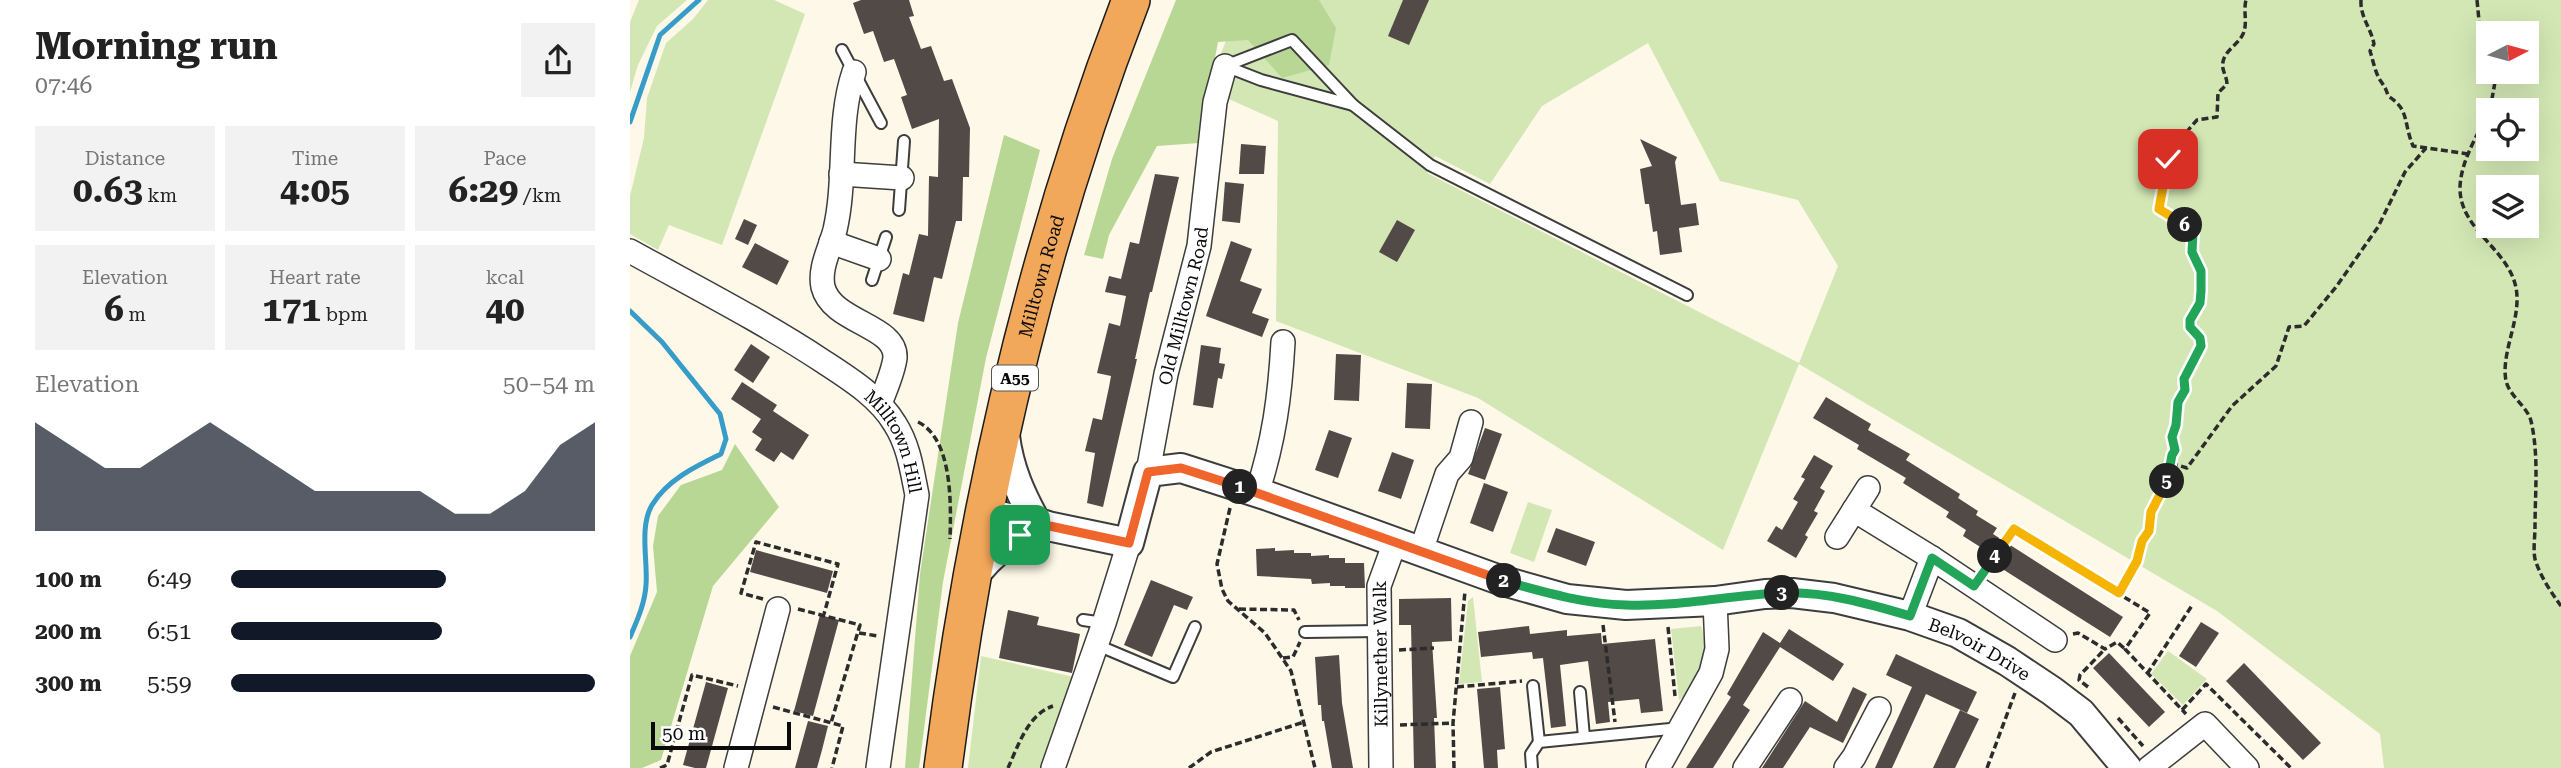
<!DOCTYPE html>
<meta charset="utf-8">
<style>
body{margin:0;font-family:"Roboto Serif",serif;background:#f2f2f2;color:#222;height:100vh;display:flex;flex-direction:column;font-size:26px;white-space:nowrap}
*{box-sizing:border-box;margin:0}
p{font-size:23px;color:#767676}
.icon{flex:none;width:38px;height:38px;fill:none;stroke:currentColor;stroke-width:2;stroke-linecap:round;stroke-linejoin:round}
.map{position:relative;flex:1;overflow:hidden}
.details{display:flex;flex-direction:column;background:#fff;width:630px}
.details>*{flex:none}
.needle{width:46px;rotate:84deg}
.tools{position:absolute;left:1846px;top:21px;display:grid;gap:14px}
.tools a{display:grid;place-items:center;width:63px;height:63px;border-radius:0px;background:#fff;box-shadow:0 7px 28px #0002;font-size:35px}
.scale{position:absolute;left:21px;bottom:18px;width:140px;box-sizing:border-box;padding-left:7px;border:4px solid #0a0a0a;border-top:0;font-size:19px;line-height:24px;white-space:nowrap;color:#0a0a0a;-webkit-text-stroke:5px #fff;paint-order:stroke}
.pin{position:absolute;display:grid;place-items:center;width:60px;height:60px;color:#fff;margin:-30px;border-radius:14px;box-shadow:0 4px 10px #0006}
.km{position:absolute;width:35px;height:35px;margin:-18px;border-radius:50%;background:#222;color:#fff;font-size:19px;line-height:35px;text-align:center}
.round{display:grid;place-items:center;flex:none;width:74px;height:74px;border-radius:0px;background:#f2f2f2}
.overview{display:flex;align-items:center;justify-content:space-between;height:119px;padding:0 35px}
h1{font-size:38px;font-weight:700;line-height:52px}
.metrics{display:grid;grid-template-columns:repeat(3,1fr);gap:10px;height:119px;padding:7px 35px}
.metrics div{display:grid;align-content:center;border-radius:0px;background:#f2f2f2;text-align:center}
.metrics b{font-size:35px;font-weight:700}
.metrics small{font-size:19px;font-weight:400}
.metrics p{font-size:19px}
.chart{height:196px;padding:14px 35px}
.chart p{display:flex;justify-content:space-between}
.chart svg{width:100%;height:126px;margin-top:7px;fill:#111827;opacity:.7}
ul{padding:0 35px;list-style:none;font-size:23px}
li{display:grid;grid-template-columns:112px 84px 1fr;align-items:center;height:52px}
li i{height:18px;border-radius:9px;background:#111827}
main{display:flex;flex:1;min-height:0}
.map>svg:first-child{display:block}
.green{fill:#d3e7b4;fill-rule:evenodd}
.forest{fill:#b8d794}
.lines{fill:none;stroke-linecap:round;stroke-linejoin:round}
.stream{stroke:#389cc9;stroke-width:5}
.building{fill:#524a47}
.service-casing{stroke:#3d3d3d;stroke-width:14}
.minor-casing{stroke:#3d3d3d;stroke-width:26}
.tertiary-casing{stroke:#3d3d3d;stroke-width:32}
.trunk-casing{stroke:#1b1b1b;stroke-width:40}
.path{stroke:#2c2c2c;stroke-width:3.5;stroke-dasharray:7 3.5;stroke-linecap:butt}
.service{stroke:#fff;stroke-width:10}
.minor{stroke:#fff;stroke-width:23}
.tertiary{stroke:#fff;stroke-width:28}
.trunk{stroke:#f2a85b;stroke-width:37}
.split-1-casing{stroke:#fff;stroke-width:14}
.split-2-casing{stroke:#fff;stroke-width:14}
.split-3-casing{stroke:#fff;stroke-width:14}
.split-4-casing{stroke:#fff;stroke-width:14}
.split-5-casing{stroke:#fff;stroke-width:14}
.split-6-casing{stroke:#fff;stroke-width:14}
.split-7-casing{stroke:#fff;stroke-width:14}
.split-1{stroke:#f0652b;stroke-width:9}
.split-2{stroke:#f0652b;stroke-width:9}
.split-3{stroke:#22a559;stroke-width:9}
.split-4{stroke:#22a559;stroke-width:9}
.split-5{stroke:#f5b400;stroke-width:9}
.split-6{stroke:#22a559;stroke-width:9}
.split-7{stroke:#f5b400;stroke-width:9}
.labels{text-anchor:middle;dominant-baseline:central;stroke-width:7;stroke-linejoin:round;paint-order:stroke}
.shield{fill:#fff;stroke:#545454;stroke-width:2}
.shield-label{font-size:16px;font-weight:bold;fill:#0a0a0a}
.street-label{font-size:18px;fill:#0a0a0a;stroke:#fff}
</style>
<main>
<section class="details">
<div class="overview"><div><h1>Morning run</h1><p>07:46</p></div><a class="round"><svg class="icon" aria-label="share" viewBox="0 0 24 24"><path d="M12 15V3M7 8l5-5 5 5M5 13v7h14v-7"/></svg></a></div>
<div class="metrics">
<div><p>Distance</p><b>0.63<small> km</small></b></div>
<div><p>Time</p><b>4:05</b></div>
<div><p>Pace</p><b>6:29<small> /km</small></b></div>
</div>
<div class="metrics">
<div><p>Elevation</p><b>6<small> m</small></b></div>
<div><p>Heart rate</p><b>171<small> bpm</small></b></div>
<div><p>kcal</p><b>40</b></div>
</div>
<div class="chart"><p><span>Elevation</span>50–54 m</p>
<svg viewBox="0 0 160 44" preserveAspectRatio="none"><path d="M0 44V6L10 14L20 22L30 22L40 14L50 6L60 14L70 22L80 30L90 30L100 30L110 30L120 38L130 38L140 30L150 14L160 6V44z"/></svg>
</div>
<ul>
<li><b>100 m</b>6:49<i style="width:59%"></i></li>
<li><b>200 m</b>6:51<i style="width:58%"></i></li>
<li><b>300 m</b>5:59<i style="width:100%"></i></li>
</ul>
</section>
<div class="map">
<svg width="1931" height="768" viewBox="0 0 1931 768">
<rect width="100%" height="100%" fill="#fef8e8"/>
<g class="green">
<polygon points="9,0 57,0 27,26 8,65 0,92 0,22"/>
<polygon points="78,0 144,0 175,14 92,245 39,225 28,250 0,234 0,196 14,138 17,98 36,43 63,19"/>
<path d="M613 0H1931V768H1754L1750 734 1587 611 1169 364 1093 550 848 398 646 321 648 121 576 89ZM1858 33H1897V72H1858ZM1018 43 1090 181 1168 200 1208 266 1169 363 797 173 805 156 860 184 912 106ZM1858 110H1897V149H1858ZM1858 187H1897V226H1858Z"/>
<polygon points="898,502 922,510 904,562 880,553"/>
<polygon points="843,597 852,682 829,684 838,601"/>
<path d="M1071 626C1080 649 1070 687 1049 700L1041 629Z"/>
<polygon points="1538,651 1577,679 1553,705 1521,674"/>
<polygon points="351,656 444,677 414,768 338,768"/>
</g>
<g class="forest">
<polygon points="546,0 689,0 706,28 699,65 652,78 618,40 588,42 569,143 527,146 479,235 473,259 454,255 482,159"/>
<polygon points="374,135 410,150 356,358 313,582 289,768 275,768 290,574 328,323"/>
<polygon points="105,444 149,507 83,586 31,760 12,768 0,768 0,656 27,592 23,546 28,516 51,485 92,470"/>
</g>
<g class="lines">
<g class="stream">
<polyline points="0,122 30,35 69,0"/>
<path d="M0 311 32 342 90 414 96 439 91 454C66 466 37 480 22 505 9 527 18 561 16 585 15 603 7 621 0 637"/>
</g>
</g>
<g class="building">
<polygon points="231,0 279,0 284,16 279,17 291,49 301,46 314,81 322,79 340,128 339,177 333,177 332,221 326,221 312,279 304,277 294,322 263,314 273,273 279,275 289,234 298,236 299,176 308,177 309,119 282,129 271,97 277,95 264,59 254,62 243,31 234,34 223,3"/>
<polygon points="773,0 799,0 779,45 758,36"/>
<polygon points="1010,139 1047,157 1045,162 1051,205 1066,203 1069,225 1049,228 1052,252 1030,255 1027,231 1023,232 1019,204 1015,204 1010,169 1022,166"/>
<polygon points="611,144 636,146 634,174 609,174"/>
<polygon points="525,174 549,177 522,292 520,292 505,359 507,359 473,507 457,503 465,453 455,451 463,418 472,420 479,387 481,376 467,373 479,323 490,326 496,296 475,292 479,276 491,279 500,242 509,244"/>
<polygon points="595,182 614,184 610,223 592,221"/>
<polygon points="114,219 127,225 118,245 105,239"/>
<polygon points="767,220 785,230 767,262 749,252"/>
<polygon points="601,241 622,249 610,281 632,289 622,313 639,319 632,337 576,316"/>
<polygon points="125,243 159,261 147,285 112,267"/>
<polygon points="121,344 140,357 123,383 104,370"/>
<polygon points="571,345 591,348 589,363 595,364 592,379 588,378 583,408 563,405"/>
<polygon points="706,354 731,355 729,401 704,400"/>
<polygon points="112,382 147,405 143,411 179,435 163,460 151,452 144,462 125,450 132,439 122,432 131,419 101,399"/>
<polygon points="777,383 802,384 800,429 775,428"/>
<polygon points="1196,397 1241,424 1238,430 1280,454 1276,460 1330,494 1328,498 1348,511 1346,515 1367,528 1363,534 1493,617 1480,637 1363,563 1366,557 1333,536 1336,530 1316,517 1319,512 1273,483 1276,478 1227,449 1229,445 1183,418"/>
<polygon points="855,428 872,434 855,480 838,474"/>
<polygon points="699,430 722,438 708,478 685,470"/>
<polygon points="762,452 784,460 771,499 748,491"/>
<polygon points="1184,455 1203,466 1190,488 1195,491 1184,511 1188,513 1175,535 1178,537 1166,558 1137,541 1146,526 1152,530 1168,502 1163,499 1175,479 1171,477"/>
<polygon points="854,483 878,492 863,532 840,523"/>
<polygon points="926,528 965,542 956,566 917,552"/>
<polygon points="645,548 645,551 664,550 664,553 681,553 681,556 699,555 699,558 715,558 715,563 734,563 735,588 715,588 715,586 700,586 700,583 682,584 681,579 627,576 626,549"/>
<polygon points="126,550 203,571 197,593 120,572"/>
<polygon points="521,580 563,597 557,610 544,605 522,657 494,645"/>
<polygon points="821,598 822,641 802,642 807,718 804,718 806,768 784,768 781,625 769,625 769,599"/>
<polygon points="378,610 409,617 407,625 450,634 442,673 369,658"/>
<polygon points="190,615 209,620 183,716 164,711"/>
<polygon points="1571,622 1589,633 1566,667 1549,656"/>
<polygon points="899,626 900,634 937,630 937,636 971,633 972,644 1025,639 1033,711 1011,713 1009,699 978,702 980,722 966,724 958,661 930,665 936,726 921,728 913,658 903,659 902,652 851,657 848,632"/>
<polygon points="1159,629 1214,664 1203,681 1150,647 1113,705 1120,710 1083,768 1056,768 1101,697 1097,694 1133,632 1150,643"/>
<polygon points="1479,653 1535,712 1519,727 1463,668"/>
<polygon points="1266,654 1347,692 1337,713 1296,694 1262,768 1245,768 1282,687 1256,675"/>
<polygon points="709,655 712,703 723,768 702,768 694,721 692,721 691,705 688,705 685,657"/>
<polygon points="1614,663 1691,743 1673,760 1596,681"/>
<polygon points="76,682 98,688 76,768 65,768 53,765"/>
<polygon points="870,687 875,749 867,750 868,768 854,768 847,689"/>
<polygon points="1223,687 1237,694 1213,743 1180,727 1153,768 1132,768 1175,701 1207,722"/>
<polygon points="1330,710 1349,719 1325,768 1303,768"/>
<polygon points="178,721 198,726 192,750 187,768 165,768"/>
</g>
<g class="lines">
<defs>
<g id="service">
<polygon points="662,40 723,105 631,80 595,66"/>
<polyline points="212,50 251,123"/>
<polyline points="723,105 800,165 1057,295"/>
<polyline points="269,210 274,141"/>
<polyline points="242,280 256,237"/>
<polyline points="453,620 474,623"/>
<polyline points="675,632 749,631"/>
<polyline points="467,645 543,677 565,627"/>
<polyline points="903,686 909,742"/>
<polyline points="950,692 954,737"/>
<polyline points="902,768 901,754 909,742 1050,728"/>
</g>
<g id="minor">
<path d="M224 72C207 123 217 178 205 230 200 249 189 268 193 287 202 323 267 325 265 358 263 373 255 390 250 404"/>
<polyline points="211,174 272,178"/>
<polyline points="201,242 249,259"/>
<path id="s1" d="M0 251C65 287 132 321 194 362 220 379 249 397 265 424 279 446 282 471 287 495L248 768"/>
<path id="s2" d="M518 472 536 374 569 246 585 102 595 66"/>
<path d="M627 493C644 441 650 396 653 342"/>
<polyline points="1224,510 1238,488"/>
<polyline points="1207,537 1224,510 1302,558"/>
<polyline points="791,551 817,474 831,458 841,422"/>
<polyline points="1280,616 1302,558 1425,640"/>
<polyline points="106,768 148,609"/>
<polyline points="423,768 474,623 499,543"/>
<path id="s3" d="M751 768 749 586 765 542"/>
<polyline points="1028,768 1081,673 1087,649 1085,601"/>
<polyline points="1115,768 1160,700"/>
<polyline points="1216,768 1224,757 1249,709"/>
<polyline points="1519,768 1575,724 1617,768"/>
</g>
<g id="tertiary">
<path d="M375 436C379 469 391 495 407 524"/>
<path id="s4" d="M355 513 499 543 518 472 551 468 638 496 870 580 937 599 996 605 1085 601 1135 594 1162 593 1204 598 1280 616 1328 633 1377 661 1422 691 1451 713 1497 768"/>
<path d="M343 578C362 551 384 537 415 525"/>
</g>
<g id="trunk">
<path id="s5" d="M313 768C346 507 406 246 501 0"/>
</g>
</defs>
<use href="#service" class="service-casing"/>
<use href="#minor" class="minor-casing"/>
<use href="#tertiary" class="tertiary-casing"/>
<use href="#trunk" class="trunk-casing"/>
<g class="path">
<path d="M1731 0C1730 17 1741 28 1744 44L1740 51C1743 60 1745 72 1750 80 1754 86 1756 88 1758 96 1780 110 1773 122 1783 146L1838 154"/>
<polyline points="1847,0 1850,31 1858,51"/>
<polyline points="1860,110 1865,82 1863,72"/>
<path d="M1858 113C1847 136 1831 161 1830 187 1829 233 1886 251 1887 297 1888 325 1871 355 1876 381 1880 397 1897 406 1901 421 1909 455 1905 493 1905 527 1905 537 1903 550 1905 559 1910 576 1921 592 1931 606"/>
<path d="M288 422C323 439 321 505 320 539"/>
<polyline points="1541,463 1557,468 1602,406 1646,366 1659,327 1674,326 1706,287 1748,227 1775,172 1796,148"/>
<polyline points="600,508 587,564 592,589 598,601 635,633 661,671 685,768"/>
<polyline points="1356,569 1384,529 1520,613 1495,649 1556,714"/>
<path d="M1489 593 1507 561 1512 541 1519 531 1522 512 1538 479 1542 455 1545 450 1542 437 1546 425 1548 403 1555 390 1554 379 1571 346 1570 338 1560 327V320L1570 303 1571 291V270L1562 252 1563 233 1560 227 1529 209 1538 159 1543 147 1567 120 1587 117 1588 93 1597 84C1597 76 1591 70 1593 62 1595 50 1608 45 1613 34 1618 23 1613 12 1616 0"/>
<polyline points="133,599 111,593 126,542 208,564 194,614"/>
<polyline points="168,609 230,625 201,723"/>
<polyline points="609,609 664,610 669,620"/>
<polyline points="973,625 985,722"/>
<polyline points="1038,627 1045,696"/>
<polyline points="229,633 248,636"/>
<polyline points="1443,634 1448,633 1475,649 1487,642 1495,649"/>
<polyline points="769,650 804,648"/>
<polyline points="653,658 663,657 670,642"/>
<polyline points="1517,674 1563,604"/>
<polyline points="827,687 892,681"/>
<polyline points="1458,687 1449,680 1450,675 1475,649"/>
<polyline points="143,707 213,726 202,768"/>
<polyline points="1552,710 1576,684 1661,768"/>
<polyline points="1488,718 1513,746"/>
<polyline points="770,725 823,723"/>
<polyline points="30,768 37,765 62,675 108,686"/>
<path d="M378 768C388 746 398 714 423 706"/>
<polyline points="559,768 581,752 674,722"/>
<polyline points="824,768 823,723 835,591"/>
<polyline points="1357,768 1385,693"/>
</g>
<use href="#service" class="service"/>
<use href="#minor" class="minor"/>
<use href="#tertiary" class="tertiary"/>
<use href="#trunk" class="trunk"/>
</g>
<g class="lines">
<defs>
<polyline id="split-1" points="390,535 415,525 499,543 518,472 551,468 610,487"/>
<polyline id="split-2" points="610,487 874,581"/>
<path id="split-3" d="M874 581C914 592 954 604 996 605 1048 607 1100 595 1152 593"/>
<path id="split-4" d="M1152 593C1194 591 1240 604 1280 616L1302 558 1344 586 1365 556"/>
<polyline id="split-5" points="1365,556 1384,529 1489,593 1507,561 1512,541 1519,531 1521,512 1537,481"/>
<polyline id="split-6" points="1537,481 1542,455 1545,450 1542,437 1546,425 1548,402 1555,390 1554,379 1571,346 1570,338 1560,327 1560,320 1570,303 1571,291 1571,271 1562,252 1563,233 1560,227 1555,225"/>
<polyline id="split-7" points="1538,159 1529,209 1555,225"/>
</defs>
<use href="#split-1" class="split-1-casing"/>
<use href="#split-2" class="split-2-casing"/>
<use href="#split-3" class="split-3-casing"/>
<use href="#split-4" class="split-4-casing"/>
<use href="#split-5" class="split-5-casing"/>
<use href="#split-6" class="split-6-casing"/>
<use href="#split-7" class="split-7-casing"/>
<use href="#split-1" class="split-1"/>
<use href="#split-2" class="split-2"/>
<use href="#split-3" class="split-3"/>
<use href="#split-4" class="split-4"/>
<use href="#split-5" class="split-5"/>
<use href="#split-6" class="split-6"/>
<use href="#split-7" class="split-7"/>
</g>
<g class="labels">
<rect class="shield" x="362" y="365.5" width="46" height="25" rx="5"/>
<g class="shield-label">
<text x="385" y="378">A55</text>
</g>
<g class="street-label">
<text stroke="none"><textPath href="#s5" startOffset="502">Milltown Road</textPath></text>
<text stroke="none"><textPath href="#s2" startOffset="170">Old Milltown Road</textPath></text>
<text stroke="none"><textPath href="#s1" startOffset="334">Milltown Hill</textPath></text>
<text stroke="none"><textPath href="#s4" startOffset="1085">Belvoir Drive</textPath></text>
<text stroke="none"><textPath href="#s3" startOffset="114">Killynether Walk</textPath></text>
</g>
</g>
</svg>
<div class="tools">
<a><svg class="needle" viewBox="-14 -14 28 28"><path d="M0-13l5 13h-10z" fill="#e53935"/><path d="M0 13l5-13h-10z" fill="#767676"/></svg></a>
<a><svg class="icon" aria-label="locate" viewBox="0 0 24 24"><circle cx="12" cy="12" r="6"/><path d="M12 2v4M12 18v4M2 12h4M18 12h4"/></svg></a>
<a><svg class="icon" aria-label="layers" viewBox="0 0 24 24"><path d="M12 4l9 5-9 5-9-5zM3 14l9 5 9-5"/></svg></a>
</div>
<div class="scale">50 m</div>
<div class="pin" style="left:390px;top:535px;background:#1e9e55"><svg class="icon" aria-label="arrive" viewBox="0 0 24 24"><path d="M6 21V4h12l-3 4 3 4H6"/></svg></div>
<div class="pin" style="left:1538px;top:159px;background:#d93025"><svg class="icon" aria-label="check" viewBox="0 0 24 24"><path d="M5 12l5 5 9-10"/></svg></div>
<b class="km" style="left:610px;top:487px">1</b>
<b class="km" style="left:874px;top:581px">2</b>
<b class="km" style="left:1152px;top:593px">3</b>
<b class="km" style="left:1365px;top:556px">4</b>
<b class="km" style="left:1537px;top:481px">5</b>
<b class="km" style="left:1555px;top:225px">6</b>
</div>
</main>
